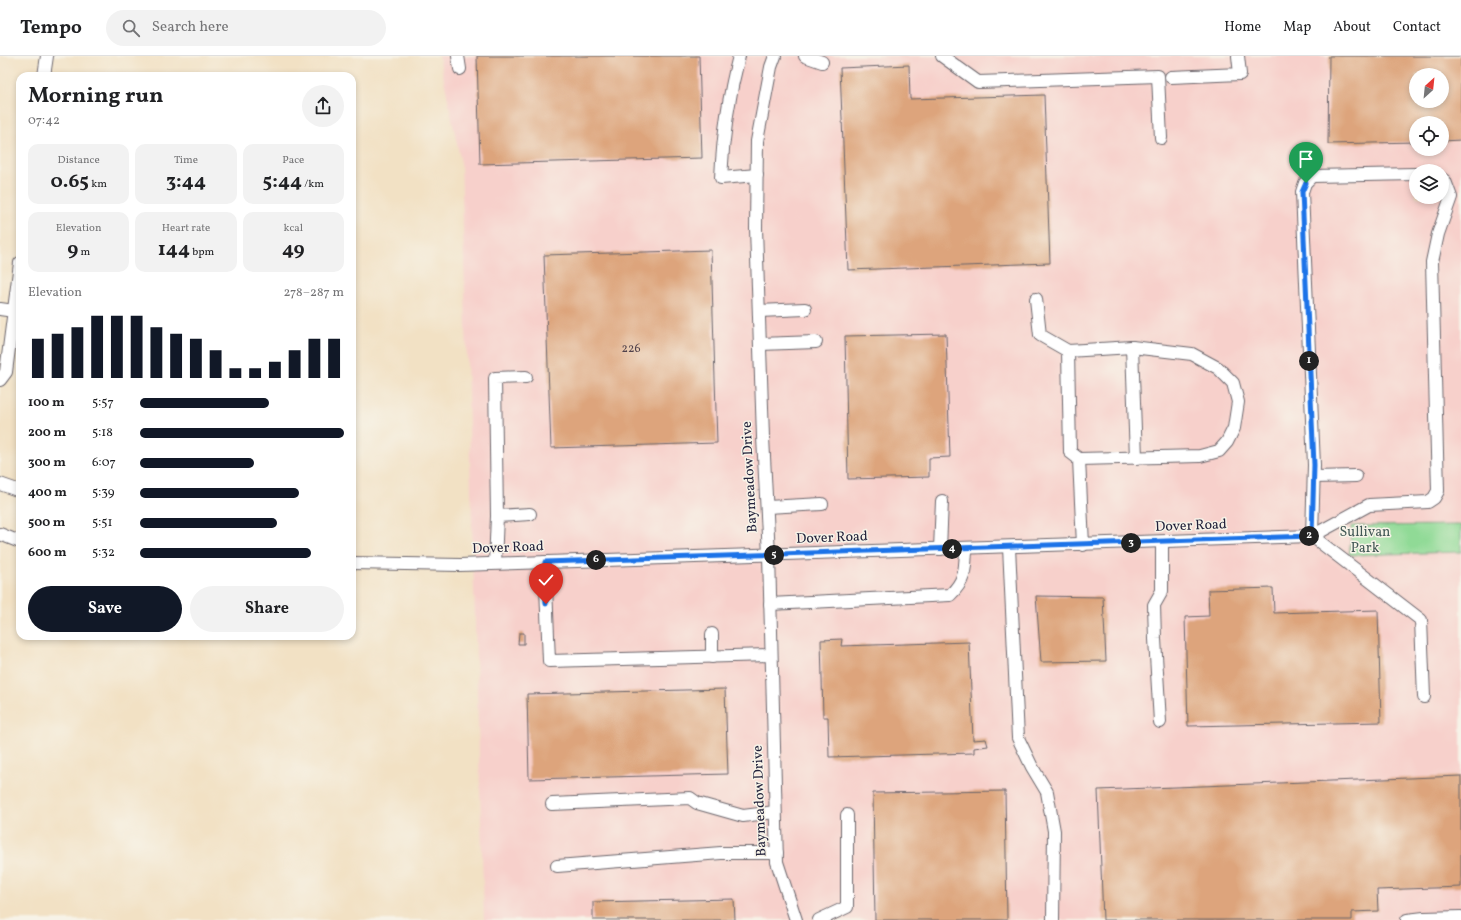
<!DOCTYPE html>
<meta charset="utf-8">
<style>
body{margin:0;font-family:Vollkorn,serif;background:#f2f2f2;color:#202124;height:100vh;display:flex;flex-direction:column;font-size:15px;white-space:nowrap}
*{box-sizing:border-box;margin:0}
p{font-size:13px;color:#757577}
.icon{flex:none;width:22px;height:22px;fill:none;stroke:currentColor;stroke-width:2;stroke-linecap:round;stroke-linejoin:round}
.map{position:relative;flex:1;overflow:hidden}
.sheet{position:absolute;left:16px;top:16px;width:340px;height:568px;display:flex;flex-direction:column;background:#fff;border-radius:12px;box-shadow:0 2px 6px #0003}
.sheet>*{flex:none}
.needle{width:26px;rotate:27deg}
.tools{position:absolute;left:1409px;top:12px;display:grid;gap:8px}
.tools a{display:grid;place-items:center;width:40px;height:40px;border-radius:50%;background:#fff;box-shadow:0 2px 6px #0003;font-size:20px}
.pin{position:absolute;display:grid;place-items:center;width:34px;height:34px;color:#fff;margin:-41px -17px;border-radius:50% 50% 50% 0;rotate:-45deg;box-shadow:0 0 4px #0007}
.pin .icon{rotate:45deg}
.km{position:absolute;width:20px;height:20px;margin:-10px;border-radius:50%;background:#222;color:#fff;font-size:11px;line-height:20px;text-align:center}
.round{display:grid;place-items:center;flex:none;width:42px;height:42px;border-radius:21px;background:#f2f2f2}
.summary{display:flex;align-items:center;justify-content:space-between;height:68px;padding:0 12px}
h1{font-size:22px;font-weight:700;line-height:30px}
.stats{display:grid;grid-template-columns:repeat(3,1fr);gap:6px;height:68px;padding:4px 12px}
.stats div{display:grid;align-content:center;border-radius:10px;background:#f2f2f2;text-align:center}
.stats b{font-size:20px;font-weight:700}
.stats small{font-size:11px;font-weight:400}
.stats p{font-size:11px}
.chart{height:112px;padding:8px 12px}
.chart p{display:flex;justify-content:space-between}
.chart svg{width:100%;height:72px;margin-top:4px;stroke:#111827;stroke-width:6}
.action{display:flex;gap:8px;margin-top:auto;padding:8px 12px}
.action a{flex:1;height:46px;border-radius:24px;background:#111827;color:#fff;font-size:16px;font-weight:700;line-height:46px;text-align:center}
.action a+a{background:#f2f2f2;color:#202124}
ul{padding:0 12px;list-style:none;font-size:13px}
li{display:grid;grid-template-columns:64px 48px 1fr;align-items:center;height:30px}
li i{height:10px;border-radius:5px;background:#111827}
header{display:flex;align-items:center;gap:24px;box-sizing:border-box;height:56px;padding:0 20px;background:#fff;border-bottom:1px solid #e0e0e0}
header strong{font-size:19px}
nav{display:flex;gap:22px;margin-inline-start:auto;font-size:14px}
.search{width:280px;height:36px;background:#f2f2f2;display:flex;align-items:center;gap:10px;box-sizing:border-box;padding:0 14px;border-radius:22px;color:#757577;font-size:15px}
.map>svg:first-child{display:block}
.built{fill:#f7d0cb;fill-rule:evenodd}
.park{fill:#90da96;stroke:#597e68}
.building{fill:#dda47c;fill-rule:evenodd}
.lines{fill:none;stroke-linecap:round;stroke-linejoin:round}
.minor-casing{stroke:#6b656b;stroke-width:14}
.minor{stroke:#fff;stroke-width:12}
.route-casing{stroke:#fff;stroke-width:8}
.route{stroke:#1a73e8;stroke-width:5}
.labels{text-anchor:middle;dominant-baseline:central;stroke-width:3;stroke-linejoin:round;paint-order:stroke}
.number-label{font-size:12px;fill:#51424b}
.street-label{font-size:14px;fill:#22223b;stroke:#f7f3e8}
.park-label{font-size:14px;fill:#435956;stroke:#f7f3e8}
</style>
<header>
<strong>Tempo</strong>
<div class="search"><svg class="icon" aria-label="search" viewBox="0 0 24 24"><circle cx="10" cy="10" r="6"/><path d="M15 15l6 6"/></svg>Search here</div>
<nav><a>Home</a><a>Map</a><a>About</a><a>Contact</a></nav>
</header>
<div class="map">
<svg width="1461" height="864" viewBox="0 0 1461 864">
<rect width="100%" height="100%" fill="#f7f3e8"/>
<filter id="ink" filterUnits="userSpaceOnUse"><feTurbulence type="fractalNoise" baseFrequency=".025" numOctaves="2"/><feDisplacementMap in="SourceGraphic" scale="8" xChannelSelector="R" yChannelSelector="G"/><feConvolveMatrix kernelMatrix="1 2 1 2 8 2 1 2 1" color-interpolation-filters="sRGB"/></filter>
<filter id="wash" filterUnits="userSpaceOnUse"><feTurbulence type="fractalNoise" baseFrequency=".012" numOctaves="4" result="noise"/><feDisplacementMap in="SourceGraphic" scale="16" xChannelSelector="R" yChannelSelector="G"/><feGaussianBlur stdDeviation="0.9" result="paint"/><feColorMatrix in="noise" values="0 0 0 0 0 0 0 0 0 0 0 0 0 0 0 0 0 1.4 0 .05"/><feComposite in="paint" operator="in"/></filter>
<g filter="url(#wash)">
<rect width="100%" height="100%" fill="#f2e1c4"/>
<path class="built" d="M439 0H1461V469L1352 470 1349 499 1461 496V864H484L461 107ZM1416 19H1442V45H1416ZM1416 67H1442V93H1416ZM1416 115H1442V141H1416Z"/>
<polygon class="park" points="1461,469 1461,496 1349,499 1352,470"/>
<g id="blocks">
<g class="building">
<polygon points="477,0 699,0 702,102 480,108"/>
<path d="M1329 0H1461V84L1442 85V67H1416V86L1328 88ZM1416 19H1442V45H1416Z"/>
<polygon points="909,9 910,43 1044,39 1050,207 848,214 840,12"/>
<polygon points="711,194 717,387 551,392 544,199"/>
<polygon points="946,278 950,401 929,402 929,421 848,423 845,280"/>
<polygon points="1273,532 1274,557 1378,554 1381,666 1188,670 1185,561 1209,560 1208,534"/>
<polygon points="1036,540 1103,541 1106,605 1041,606"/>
<polygon points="519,577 524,577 524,588 518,588"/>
<polygon points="842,583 841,590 969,586 973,684 986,683 988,690 974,692 974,697 829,701 828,661 823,661 821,584"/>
<polygon points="725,633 728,718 529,723 527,638"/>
<polygon points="1461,720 1461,831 1377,834 1378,855 1352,856 1352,864 1103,864 1098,734"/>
<polygon points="1005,735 1007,864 875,864 873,737"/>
<polygon points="734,843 735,864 593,864 593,846"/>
</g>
</g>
</g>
<g filter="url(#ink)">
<use href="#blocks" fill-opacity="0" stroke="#6b656b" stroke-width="1"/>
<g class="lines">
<defs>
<g id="minor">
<polyline points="458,0 460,13"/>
<path d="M739 0C728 42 723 79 721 122L757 119"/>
<polyline points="775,0 771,11 757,85 756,172 763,381 769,499 777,806 796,864"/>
<polyline points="805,0 822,6"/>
<polyline points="942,0 978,26 1158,20 1161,82"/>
<polyline points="44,20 47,0"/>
<polyline points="1171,21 1240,18 1238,0"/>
<polyline points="1036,243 1040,279 1068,295 1070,396 1079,403 1083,489"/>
<polyline points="0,253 14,255"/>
<polyline points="759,255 805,253"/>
<polyline points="760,288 816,286"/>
<polyline points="1132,291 1136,402"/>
<polyline points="1068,295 1132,291 1192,298 1218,312 1233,327 1238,346 1234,372 1227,386 1219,395 1200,400 1079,403"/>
<polyline points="0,324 6,316 20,207"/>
<polyline points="1314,421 1356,420"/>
<polyline points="0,428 20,435"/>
<polyline points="767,451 822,448"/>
<polyline points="497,460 495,322 526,321"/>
<polyline points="0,478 20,486"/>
<polyline points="1312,480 1314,409 1302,136 1305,127 1312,120 1416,118"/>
<polyline points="1312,480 1421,564 1424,641"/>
<polyline points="1009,491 1018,682 1032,711 1047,736 1054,775 1053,864"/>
<polyline points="940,493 942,445"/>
<polyline points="545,506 549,605 771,599"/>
<polyline points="352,507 460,509 1312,480 1369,449 1428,446 1434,442 1438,435 1432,206 1438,178 1451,141 1445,125 1442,123"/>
<polyline points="495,507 497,460 530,458"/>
<path d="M770 548 950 539C966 524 965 513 966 493"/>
<polyline points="712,578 712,601"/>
<polyline points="1160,666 1155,583 1154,549 1162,535 1162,486"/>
<polyline points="552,748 690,742 697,747 743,760 775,756"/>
<polyline points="557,810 721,797 777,797"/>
<polyline points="819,864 847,851 847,759"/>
<polyline points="1407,864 1424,862 1461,861"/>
</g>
</defs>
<use href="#minor" class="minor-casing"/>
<use href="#minor" class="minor"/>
</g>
</g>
<g class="lines" filter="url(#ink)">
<defs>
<polyline id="route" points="546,548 545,506 1312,480 1314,409 1302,136 1306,127"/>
</defs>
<use href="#route" class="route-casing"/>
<use href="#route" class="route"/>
</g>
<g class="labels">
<g class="number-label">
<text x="631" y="293">226</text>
</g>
<g class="street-label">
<text transform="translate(750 421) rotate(-93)">Baymeadow Drive</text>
<text transform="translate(1191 470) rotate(-2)">Dover Road</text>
<text transform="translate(832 482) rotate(-2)">Dover Road</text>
<text transform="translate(508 492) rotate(-2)">Dover Road</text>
<text transform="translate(760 745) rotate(-92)">Baymeadow Drive</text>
</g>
<g class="park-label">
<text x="1365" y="476">Sullivan<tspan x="1365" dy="16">Park</tspan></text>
</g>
</g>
</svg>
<div class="tools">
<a><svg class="needle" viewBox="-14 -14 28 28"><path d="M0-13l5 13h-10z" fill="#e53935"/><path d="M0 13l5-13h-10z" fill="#757577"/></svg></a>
<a><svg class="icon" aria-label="locate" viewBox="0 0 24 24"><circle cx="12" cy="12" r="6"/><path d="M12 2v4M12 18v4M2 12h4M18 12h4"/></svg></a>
<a><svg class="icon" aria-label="layers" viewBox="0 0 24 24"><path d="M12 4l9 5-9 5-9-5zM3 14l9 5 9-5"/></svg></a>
</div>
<div class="pin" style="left:1306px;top:127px;background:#1e9e55"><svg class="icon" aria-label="arrive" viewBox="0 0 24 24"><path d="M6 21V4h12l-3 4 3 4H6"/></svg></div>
<div class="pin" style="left:546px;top:548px;background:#d93025"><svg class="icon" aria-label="check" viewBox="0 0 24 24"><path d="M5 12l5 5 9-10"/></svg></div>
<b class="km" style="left:1309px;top:305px">1</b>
<b class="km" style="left:1309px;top:480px">2</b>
<b class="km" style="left:1131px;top:487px">3</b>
<b class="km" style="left:952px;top:493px">4</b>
<b class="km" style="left:774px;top:499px">5</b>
<b class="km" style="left:596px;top:504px">6</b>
<section class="sheet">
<div class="summary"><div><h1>Morning run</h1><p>07:42</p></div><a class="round"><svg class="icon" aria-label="share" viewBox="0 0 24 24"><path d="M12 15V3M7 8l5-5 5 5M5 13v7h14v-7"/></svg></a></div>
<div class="stats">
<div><p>Distance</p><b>0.65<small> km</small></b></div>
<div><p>Time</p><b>3:44</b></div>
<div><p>Pace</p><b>5:44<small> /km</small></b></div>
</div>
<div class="stats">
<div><p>Elevation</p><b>9<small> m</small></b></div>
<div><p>Heart rate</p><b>144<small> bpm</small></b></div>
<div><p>kcal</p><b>49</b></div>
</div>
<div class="chart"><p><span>Elevation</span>278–287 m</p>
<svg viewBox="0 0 160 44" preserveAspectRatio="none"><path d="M5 44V20M15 44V17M25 44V13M35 44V6M45 44V6M55 44V6M65 44V13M75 44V17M85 44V20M95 44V27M105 44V38M115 44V38M125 44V34M135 44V27M145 44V20M155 44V20"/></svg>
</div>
<ul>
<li><b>100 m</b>5:57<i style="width:63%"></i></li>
<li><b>200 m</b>5:18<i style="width:100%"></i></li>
<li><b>300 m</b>6:07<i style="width:56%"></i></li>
<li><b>400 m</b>5:39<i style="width:78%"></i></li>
<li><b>500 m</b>5:51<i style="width:67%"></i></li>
<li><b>600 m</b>5:32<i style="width:84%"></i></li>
</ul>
<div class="action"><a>Save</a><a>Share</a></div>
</section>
</div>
